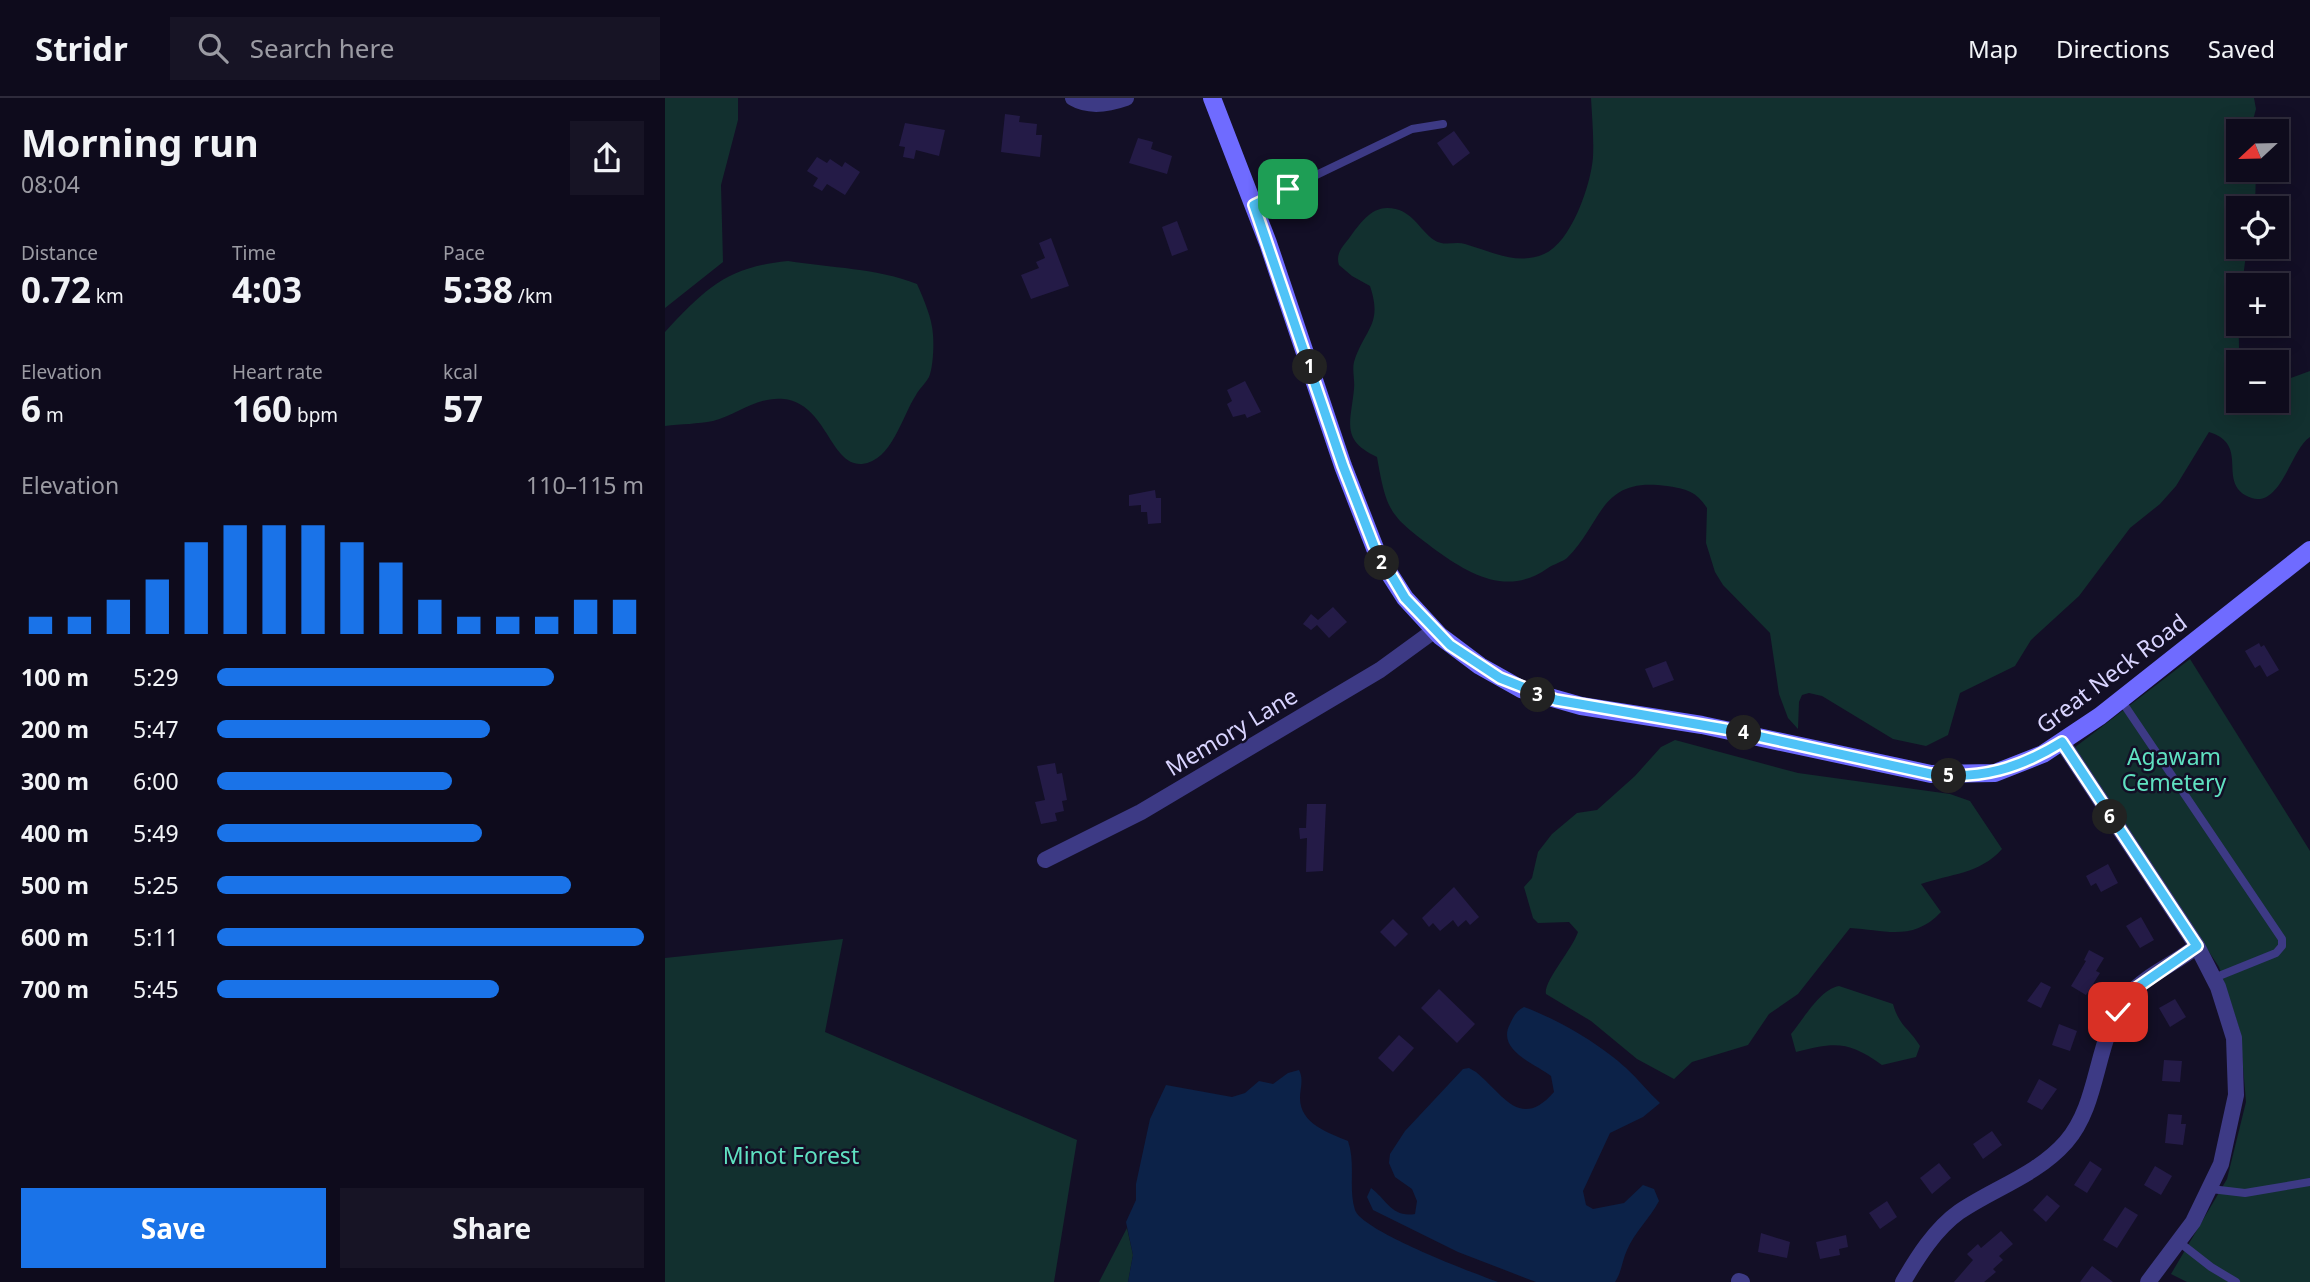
<!DOCTYPE html>
<meta charset="utf-8">
<style>
body{margin:0;font-family:"Noto Sans",sans-serif;background:#171425;color:#f1f3f6;height:100vh;display:flex;flex-direction:column;font-size:26px;white-space:nowrap}
*{box-sizing:border-box;margin:0}
p{font-size:23px;color:#9b9ba3}
.icon{flex:none;width:38px;height:38px;fill:none;stroke:currentColor;stroke-width:2;stroke-linecap:round;stroke-linejoin:round}
.map{position:relative;flex:1;overflow:hidden}
.sheet{display:flex;flex-direction:column;background:#0e0b1c;width:665px}
.sheet>*{flex:none}
.needle{width:46px;rotate:248deg}
.buttons{position:absolute;left:1561px;top:21px;display:grid;gap:14px}
.buttons a{display:grid;place-items:center;width:63px;height:63px;border-radius:0px;background:#0e0b1c;box-shadow:0 4px 18px #0003,0 0 0 2px #2e2b3b;font-size:35px}
.pin{position:absolute;display:grid;place-items:center;width:60px;height:60px;color:#fff;margin:-30px;border-radius:14px;box-shadow:0 4px 10px #0006}
.km{position:absolute;width:35px;height:35px;margin:-18px;border-radius:50%;background:#222;color:#fff;font-size:19px;line-height:35px;text-align:center}
.round{display:grid;place-items:center;flex:none;width:74px;height:74px;border-radius:0px;background:#171425}
.head{display:flex;align-items:center;justify-content:space-between;height:119px;padding:0 21px}
h1{font-size:38px;font-weight:700;line-height:52px}
.metrics{display:grid;grid-template-columns:repeat(3,1fr);gap:10px;height:119px;padding:7px 21px}
.metrics div{display:grid;align-content:center}
.metrics b{font-size:35px;font-weight:700}
.metrics small{font-size:19px;font-weight:400}
.metrics p{font-size:19px}
.chart{height:196px;padding:14px 21px}
.chart p{display:flex;justify-content:space-between}
.chart svg{width:100%;height:126px;margin-top:7px;stroke:#1a73e8;stroke-width:6}
.cta{display:flex;gap:14px;margin-top:auto;padding:14px 21px}
.cta a{flex:1;height:80px;border-radius:0px;background:#1a73e8;color:#fff;font-size:28px;font-weight:700;line-height:80px;text-align:center}
.cta a+a{background:#171425;color:#f1f3f6}
ul{padding:0 21px;list-style:none;font-size:23px}
li{display:grid;grid-template-columns:112px 84px 1fr;align-items:center;height:52px}
li i{height:18px;border-radius:9px;background:#1a73e8}
header{display:flex;align-items:center;gap:42px;box-sizing:border-box;height:98px;padding:0 35px;background:#0e0b1c;border-bottom:2px solid #2e2b3b}
header strong{font-size:33px}
nav{display:flex;gap:38px;margin-inline-start:auto;font-size:24px}
.search{width:490px;height:63px;background:#171425;display:flex;align-items:center;gap:18px;box-sizing:border-box;padding:0 24px;border-radius:0px;color:#9b9ba3;font-size:26px}
main{display:flex;flex:1;min-height:0}
.map>svg:first-child{display:block}
.green{fill:#12302f}
.water{fill:#0c2248}
.building{fill:#241b47}
.lines{fill:none;stroke-linecap:round;stroke-linejoin:round}
.lane{stroke:#3d3a85;stroke-width:8}
.street{stroke:#3d3a85;stroke-width:16}
.secondary{stroke:#6f6bff;stroke-width:18}
.route-casing{stroke:#fff;stroke-width:14}
.route{stroke:#4fc3f7;stroke-width:9}
.labels{text-anchor:middle;dominant-baseline:central;stroke-width:5;stroke-linejoin:round;paint-order:stroke}
.street-label{font-size:23px;fill:#d9d4ff;stroke:#130f26}
.park-label{font-size:23px;fill:#5fe0c0;stroke:#130f26}
</style>
<header>
<strong>Stridr</strong>
<div class="search"><svg class="icon" aria-label="search" viewBox="0 0 24 24"><circle cx="10" cy="10" r="6"/><path d="M15 15l6 6"/></svg>Search here</div>
<nav><a>Map</a><a>Directions</a><a>Saved</a></nav>
</header>
<main>
<section class="sheet">
<div class="head"><div><h1>Morning run</h1><p>08:04</p></div><a class="round"><svg class="icon" aria-label="share" viewBox="0 0 24 24"><path d="M12 15V3M7 8l5-5 5 5M5 13v7h14v-7"/></svg></a></div>
<div class="metrics">
<div><p>Distance</p><b>0.72<small> km</small></b></div>
<div><p>Time</p><b>4:03</b></div>
<div><p>Pace</p><b>5:38<small> /km</small></b></div>
</div>
<div class="metrics">
<div><p>Elevation</p><b>6<small> m</small></b></div>
<div><p>Heart rate</p><b>160<small> bpm</small></b></div>
<div><p>kcal</p><b>57</b></div>
</div>
<div class="chart"><p><span>Elevation</span>110–115 m</p>
<svg viewBox="0 0 160 44" preserveAspectRatio="none"><path d="M5 44V38M15 44V38M25 44V32M35 44V25M45 44V12M55 44V6M65 44V6M75 44V6M85 44V12M95 44V19M105 44V32M115 44V38M125 44V38M135 44V38M145 44V32M155 44V32"/></svg>
</div>
<ul>
<li><b>100 m</b>5:29<i style="width:79%"></i></li>
<li><b>200 m</b>5:47<i style="width:64%"></i></li>
<li><b>300 m</b>6:00<i style="width:55%"></i></li>
<li><b>400 m</b>5:49<i style="width:62%"></i></li>
<li><b>500 m</b>5:25<i style="width:83%"></i></li>
<li><b>600 m</b>5:11<i style="width:100%"></i></li>
<li><b>700 m</b>5:45<i style="width:66%"></i></li>
</ul>
<div class="cta"><a>Save</a><a>Share</a></div>
</section>
<div class="map">
<svg width="1645" height="1184" viewBox="0 0 1645 1184">
<rect width="100%" height="100%" fill="#130f26"/>
<g class="green">
<polygon points="0,0 73,0 73,22 56,87 58,164 0,210"/>
<path d="M926 0H1589L1591 11 1585 33H1573V72H1591L1590 110H1573V149H1582L1577 187H1573L1574 250 1561 291 1573 293V303H1612V285L1645 273V339C1625 351 1615 418 1580 397 1554 381 1584 346 1544 334L1511 388 1495 406 1465 430 1414 498 1366 542 1350 568 1295 595 1283 637 1261 648 1228 641 1157 598 1144 595 1137 597 1134 604 1133 631 1123 620 1114 596 1105 535 1058 487 1050 474 1041 445 1042 410C1031 393 1021 391 1002 388 934 378 938 425 902 460 897 464 889 466 883 470 844 498 807 478 772 453 726 418 722 417 712 359 675 342 686 324 689 291 690 282 687 272 689 264 700 230 718 227 705 188L687 178 674 167C670 155 679 147 685 139 694 127 705 110 722 110 747 110 754 132 769 142 779 149 790 143 800 146 825 153 852 168 879 156 906 145 926 87 928 59 929 40 927 19 926 0Z"/>
<path d="M123 163C166 170 212 170 252 186 259 202 267 220 268 237 269 248 268 270 264 279 260 286 254 291 251 297 237 318 227 363 197 366 165 368 162 306 119 301 92 298 72 317 48 323 33 326 16 326 0 328V234C41 190 62 169 123 163Z"/>
<polygon points="1525,561 1645,753 1645,1184 1522,1184 1506,1176 1562,1081 1581,1004 1575,933 1554,869 1409,650"/>
<path d="M1010 642 1133 675 1285 696 1305 703 1337 751C1315 776 1285 776 1256 786L1276 814C1248 844 1220 832 1185 830L1133 896 1104 916 1083 947 1027 964 1009 981 972 961 926 923 881 896C878 884 907 852 913 834L904 824 873 825 868 820 859 789 867 780 873 754 887 736 912 715 932 712 970 678 996 649Z"/>
<polygon points="178,841 160,934 412,1042 389,1184 0,1184 0,860"/>
<path d="M1174 888 1228 906C1234 928 1244 930 1255 948L1251 959 1217 967C1183 943 1171 944 1131 954L1126 936C1138 922 1155 891 1174 888Z"/>
<polygon points="462,1130 468,1157 463,1184 434,1184"/>
</g>
<g class="water">
<path d="M859 909C892 921 935 946 961 970 973 981 983 994 995 1005L978 1019 945 1035 918 1093 921 1107 928 1111 959 1105 978 1087 989 1091 994 1103C985 1120 969 1135 962 1152 957 1163 957 1173 950 1184H871L793 1154 708 1112 702 1099 706 1090C721 1101 727 1120 750 1116L752 1103 747 1091 730 1079 724 1065 725 1056 740 1033 798 971 804 970 811 974C838 996 855 1033 889 994L886 978C870 966 831 952 845 926 848 919 852 912 859 909Z"/>
<path d="M634 972C639 982 635 990 635 1000 635 1026 664 1035 683 1043 691 1066 683 1090 690 1112 697 1133 808 1175 833 1184H463L468 1157 461 1124 471 1102V1086L485 1021 501 987 567 999 580 995 594 983 608 986 623 975Z"/>
</g>
<g class="building">
<polygon points="340,16 355,18 354,24 372,26 371,37 377,37 375,59 336,54"/>
<polygon points="240,25 280,32 274,58 251,52 249,61 238,59 240,49 234,48"/>
<polygon points="789,33 805,55 788,68 772,45"/>
<polygon points="473,40 488,44 486,51 507,58 502,76 464,65"/>
<polygon points="152,59 162,65 165,61 177,69 180,64 195,74 180,97 162,86 157,93 148,88 153,80 142,73"/>
<polygon points="512,123 523,152 507,158 497,129"/>
<polygon points="386,140 404,188 366,201 356,177 374,170 371,164 380,160 374,145"/>
<polygon points="580,283 596,314 582,320 580,316 568,319 562,306 567,303 562,292"/>
<polygon points="490,392 491,400 496,400 496,425 483,426 482,414 476,414 476,407 464,408 464,397"/>
<polygon points="668,509 682,524 664,540 652,527 646,532 638,526 646,516 653,522"/>
<polygon points="1594,545 1596,549 1599,547 1614,572 1602,579 1595,567 1590,570 1580,553"/>
<polygon points="1001,563 1009,582 988,590 980,571"/>
<polygon points="390,665 392,676 397,675 402,702 397,703 399,713 390,715 392,723 376,726 370,704 380,702 372,668"/>
<polygon points="642,706 661,706 658,773 641,774 642,740 635,741 634,730 641,730"/>
<polygon points="1443,766 1453,785 1436,794 1431,785 1426,788 1421,778"/>
<polygon points="789,789 814,819 805,827 801,822 793,829 788,822 775,833 768,825 764,829 757,820"/>
<polygon points="1476,819 1489,842 1475,850 1461,828"/>
<polygon points="728,821 743,836 730,849 715,834"/>
<polygon points="1424,852 1439,860 1431,873 1435,875 1421,897 1406,888 1421,863 1419,862"/>
<polygon points="1376,884 1386,889 1376,910 1362,903"/>
<polygon points="774,891 810,926 792,945 756,910"/>
<polygon points="1510,901 1521,919 1505,929 1494,910"/>
<polygon points="1394,926 1412,933 1405,953 1387,947"/>
<polygon points="734,937 749,950 728,974 713,960"/>
<polygon points="1499,962 1517,963 1515,984 1497,983"/>
<polygon points="1374,981 1392,991 1377,1012 1362,1004"/>
<polygon points="1503,1016 1517,1017 1516,1026 1521,1026 1518,1047 1500,1045"/>
<polygon points="1327,1033 1337,1047 1318,1061 1308,1046"/>
<polygon points="1425,1063 1437,1071 1422,1095 1409,1087"/>
<polygon points="1274,1065 1286,1080 1267,1096 1255,1080"/>
<polygon points="1490,1068 1507,1078 1496,1097 1479,1087"/>
<polygon points="1382,1097 1395,1108 1381,1124 1368,1112"/>
<polygon points="1222,1103 1232,1119 1215,1131 1204,1115"/>
<polygon points="1460,1109 1473,1117 1452,1150 1438,1142"/>
<polygon points="1336,1133 1348,1146 1334,1158 1338,1162 1328,1171 1331,1174 1319,1184 1289,1184 1308,1162 1302,1156 1313,1146 1316,1150"/>
<polygon points="1096,1135 1125,1144 1122,1160 1093,1154"/>
<polygon points="1181,1137 1183,1149 1174,1151 1175,1157 1155,1161 1151,1144"/>
<polygon points="1427,1168 1448,1184 1415,1184"/>
</g>
<g class="lines">
<g class="lane">
<polyline points="589,107 747,31 778,26"/>
<polyline points="1456,602 1617,841 1617,848 1611,855 1549,880"/>
<polyline points="1546,1091 1580,1095 1645,1084"/>
<polyline points="1514,1144 1546,1169 1571,1184"/>
</g>
<g class="street">
<path d="M408 0C423 9 444 6 461 0"/>
<polyline points="1397,644 1532,848 1553,889 1569,940 1571,997 1556,1066 1528,1124 1483,1184"/>
<polyline points="380,762 476,714 715,572 770,532"/>
<polyline points="1074,1183 1077,1184"/>
<path d="M1238 1184C1252 1160 1270 1131 1294 1114 1329 1090 1372 1077 1401 1044 1436 1004 1429 940 1463 898 1482 876 1510 866 1532 848"/>
</g>
<polyline class="secondary" points="547,0 603,145 678,368 713,458 740,500 775,538 815,568 856,591 916,608 1037,627 1266,676 1330,675 1378,656 1435,618 1645,452"/>
</g>
<g class="lines">
<defs>
<path id="route" d="M623 91 589 107 678 368 709 448 740 500 785 547 835 580 891 602 1060 631 1266 676C1316 682 1355 670 1397 644L1532 848 1470 891 1453 914"/>
</defs>
<use href="#route" class="route-casing"/>
<use href="#route" class="route"/>
</g>
<g class="labels">
<g class="street-label">
<text transform="translate(1446 575) rotate(-37)">Great Neck Road</text>
<text transform="translate(566 633) rotate(-31)">Memory Lane</text>
</g>
<g class="park-label">
<text x="1509" y="658">Agawam<tspan x="1509" dy="26">Cemetery</tspan></text>
<text x="126" y="1057">Minot Forest</text>
</g>
</g>
</svg>
<div class="buttons">
<a><svg class="needle" viewBox="-14 -14 28 28"><path d="M0-13l5 13h-10z" fill="#e53935"/><path d="M0 13l5-13h-10z" fill="#9b9ba3"/></svg></a>
<a><svg class="icon" aria-label="locate" viewBox="0 0 24 24"><circle cx="12" cy="12" r="6"/><path d="M12 2v4M12 18v4M2 12h4M18 12h4"/></svg></a>
<a>+</a>
<a>−</a>
</div>
<div class="pin" style="left:623px;top:91px;background:#1e9e55"><svg class="icon" aria-label="arrive" viewBox="0 0 24 24"><path d="M6 21V4h12l-3 4 3 4H6"/></svg></div>
<div class="pin" style="left:1453px;top:914px;background:#d93025"><svg class="icon" aria-label="check" viewBox="0 0 24 24"><path d="M5 12l5 5 9-10"/></svg></div>
<b class="km" style="left:645px;top:269px">1</b>
<b class="km" style="left:717px;top:465px">2</b>
<b class="km" style="left:873px;top:597px">3</b>
<b class="km" style="left:1079px;top:635px">4</b>
<b class="km" style="left:1284px;top:678px">5</b>
<b class="km" style="left:1445px;top:719px">6</b>
</div>
</main>
